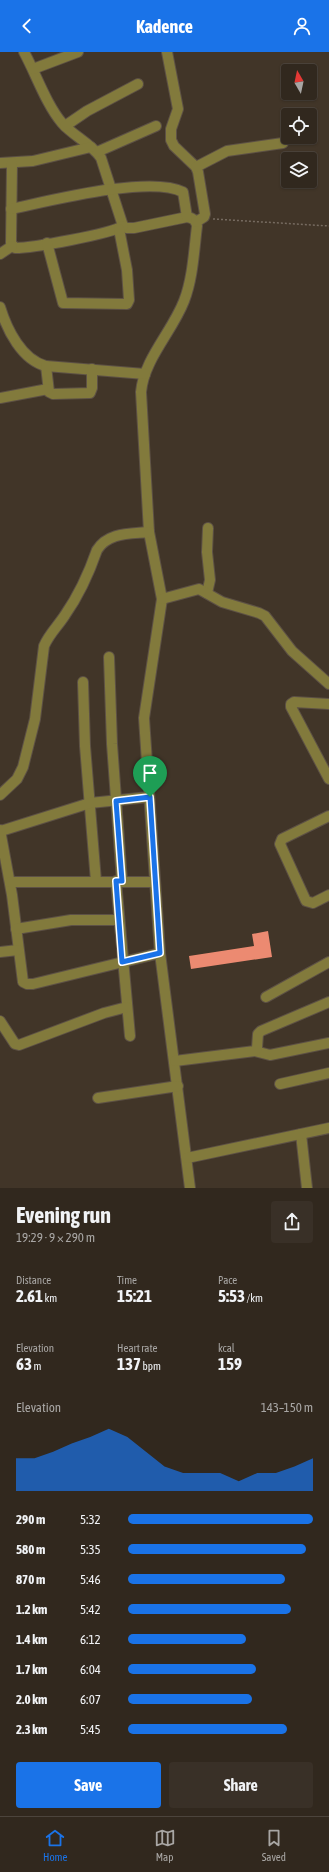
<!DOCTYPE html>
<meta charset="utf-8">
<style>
body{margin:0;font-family:"Asap Condensed",sans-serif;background:#393027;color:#f1f3f6;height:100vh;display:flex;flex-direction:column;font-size:15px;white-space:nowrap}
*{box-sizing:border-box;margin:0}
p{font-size:13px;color:#a8a6a4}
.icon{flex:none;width:22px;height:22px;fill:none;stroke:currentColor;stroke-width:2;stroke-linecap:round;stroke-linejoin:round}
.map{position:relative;height:1136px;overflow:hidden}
.sheet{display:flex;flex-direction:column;background:#31281e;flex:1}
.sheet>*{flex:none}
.needle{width:26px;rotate:351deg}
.controls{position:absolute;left:281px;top:12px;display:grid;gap:8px}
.controls a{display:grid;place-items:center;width:36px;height:36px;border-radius:4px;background:#31281e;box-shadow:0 1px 3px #0004,0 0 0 1px #4c443c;font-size:20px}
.pin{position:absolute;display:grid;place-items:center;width:34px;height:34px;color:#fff;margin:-41px -17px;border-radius:50% 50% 50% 0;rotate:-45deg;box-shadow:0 0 4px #0007}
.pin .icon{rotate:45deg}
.round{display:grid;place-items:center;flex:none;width:42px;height:42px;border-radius:4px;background:#393027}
.summary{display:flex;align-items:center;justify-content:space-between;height:68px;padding:0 16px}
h1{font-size:22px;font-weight:700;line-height:30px}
.metrics{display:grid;grid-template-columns:repeat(3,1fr);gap:6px;height:68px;padding:4px 16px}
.metrics div{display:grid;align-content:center}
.metrics b{font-size:17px;font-weight:700}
.metrics small{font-size:11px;font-weight:400}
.metrics p{font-size:11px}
.chart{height:112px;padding:8px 16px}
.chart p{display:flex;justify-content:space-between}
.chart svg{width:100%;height:72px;margin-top:4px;fill:#1a73e8;opacity:.7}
.action{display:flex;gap:8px;margin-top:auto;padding:8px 16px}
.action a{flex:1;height:46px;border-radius:4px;background:#1a73e8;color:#fff;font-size:16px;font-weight:700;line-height:46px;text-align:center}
.action a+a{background:#393027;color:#f1f3f6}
ul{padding:0 16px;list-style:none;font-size:13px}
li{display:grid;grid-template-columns:64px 48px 1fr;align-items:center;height:30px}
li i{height:10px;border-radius:5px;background:#1a73e8}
header{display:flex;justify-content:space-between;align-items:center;height:52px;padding:0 16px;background:#1a73e8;color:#fff;font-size:18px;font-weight:700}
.tab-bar{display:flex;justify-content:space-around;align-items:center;height:56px;border-top:1px solid #4c443c;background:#31281e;font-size:11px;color:#a8a6a4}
.tab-bar a{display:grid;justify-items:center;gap:2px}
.tab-bar .current{color:#1a73e8}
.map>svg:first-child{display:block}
.building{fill:#ec8a71}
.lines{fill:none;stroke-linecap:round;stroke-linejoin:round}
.minor-casing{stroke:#5d5145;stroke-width:12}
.path{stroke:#766b60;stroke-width:1.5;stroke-dasharray:2 2;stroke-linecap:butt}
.minor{stroke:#827a3c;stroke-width:10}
.route-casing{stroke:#fff;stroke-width:8}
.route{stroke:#1a73e8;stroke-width:5}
</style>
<header><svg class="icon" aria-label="back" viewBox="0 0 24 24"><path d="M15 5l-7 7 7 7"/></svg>Kadence<svg class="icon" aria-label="person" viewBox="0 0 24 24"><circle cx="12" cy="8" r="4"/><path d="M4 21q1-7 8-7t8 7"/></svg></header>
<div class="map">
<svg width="329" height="1136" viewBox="0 0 329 1136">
<rect width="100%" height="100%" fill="#413528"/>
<polygon class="building" points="268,879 272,905 191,917 189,904 254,894 252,882"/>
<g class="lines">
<defs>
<g id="minor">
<path d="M24 0C36 22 46 52 62 71 73 84 91 91 101 106L123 174 127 176H134L187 165C193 166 196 168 197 174 194 198 193 226 184 249 172 280 144 307 141 340L149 480 162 547 144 666 145 681 160 901 190 1136"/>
<polyline points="167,0 178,57 171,77 171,88 174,94 196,115 198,120 205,162 204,165 196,170"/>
<polyline points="33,17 78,0"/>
<polyline points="65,74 87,59 138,32"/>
<polyline points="97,100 156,74"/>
<polyline points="0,111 33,109 91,95"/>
<path d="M12 111 11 191 15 196C33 196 110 182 123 174"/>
<polyline points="196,115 227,99 283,91"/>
<path d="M11 157C49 149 150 123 183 140L187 165"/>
<polyline points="47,191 63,251 127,252 129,248 127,218 119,177"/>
<polyline points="0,202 12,194"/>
<path d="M0 255C7 278 22 308 46 314L145 322"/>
<polyline points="46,314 49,340 53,342 90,341 92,336 92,317"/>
<polyline points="0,346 48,337"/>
<polyline points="207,541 210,528 207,500 208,476"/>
<polyline points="162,547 199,537 222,550 259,561 265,564 292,599 329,632"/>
<polyline points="109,605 112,692 122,829"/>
<polyline points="83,630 85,694 96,829"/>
<polyline points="329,652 294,650 291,652 291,655 329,727"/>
<path d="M0 743 17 727 23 715 35 667 44 594C49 582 58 574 65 563 79 543 89 521 97 498 108 480 130 482 149 480"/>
<polyline points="329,764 282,787 280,792 306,849 313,851 329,843"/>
<polyline points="0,778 12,843 23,930 27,932 33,932 160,901"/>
<polyline points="1,779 90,751 149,745"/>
<polyline points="116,829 130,984"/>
<polyline points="10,830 155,830"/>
<polyline points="16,877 71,868 119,868"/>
<polyline points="0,900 18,898"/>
<polyline points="266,945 329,910"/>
<polyline points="0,969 15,992 19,993 104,961 127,955"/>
<polyline points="255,999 270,1003 329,991"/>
<polyline points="175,1009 255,999 257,996 258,982 261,979 329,950"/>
<polyline points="280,1032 329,1021"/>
<polyline points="98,1046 178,1034"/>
<polyline points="301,1082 307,1136"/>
<polyline points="187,1106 329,1076"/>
</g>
</defs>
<use href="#minor" class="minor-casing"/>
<polyline class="path" points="213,167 329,174"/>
<use href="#minor" class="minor"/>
</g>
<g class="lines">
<defs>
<polygon id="route" points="150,745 160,901 122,910 116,829 122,829 116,749"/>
</defs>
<use href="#route" class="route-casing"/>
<use href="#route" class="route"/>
</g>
</svg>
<div class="controls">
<a><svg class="needle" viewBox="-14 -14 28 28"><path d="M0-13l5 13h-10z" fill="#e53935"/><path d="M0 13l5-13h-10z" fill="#a8a6a4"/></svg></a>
<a><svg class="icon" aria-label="locate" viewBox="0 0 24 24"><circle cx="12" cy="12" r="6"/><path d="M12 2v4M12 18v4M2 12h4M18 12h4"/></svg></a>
<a><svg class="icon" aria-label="layers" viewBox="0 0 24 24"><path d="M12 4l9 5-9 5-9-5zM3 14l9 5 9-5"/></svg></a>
</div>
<div class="pin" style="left:150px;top:745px;background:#1e9e55"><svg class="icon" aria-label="arrive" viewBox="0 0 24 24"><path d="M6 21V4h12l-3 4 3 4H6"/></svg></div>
</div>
<section class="sheet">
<div class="summary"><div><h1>Evening run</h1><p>19:29 · 9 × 290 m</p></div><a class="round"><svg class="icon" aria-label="share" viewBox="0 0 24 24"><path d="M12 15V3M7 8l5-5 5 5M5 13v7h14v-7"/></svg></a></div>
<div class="metrics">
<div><p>Distance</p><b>2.61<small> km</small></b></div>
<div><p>Time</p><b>15:21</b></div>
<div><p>Pace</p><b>5:53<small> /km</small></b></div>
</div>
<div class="metrics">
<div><p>Elevation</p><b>63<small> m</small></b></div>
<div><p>Heart rate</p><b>137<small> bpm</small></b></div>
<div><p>kcal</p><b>159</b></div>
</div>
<div class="chart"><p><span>Elevation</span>143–150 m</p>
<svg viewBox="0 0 160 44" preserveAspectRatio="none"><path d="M0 44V24L10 24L20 20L30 15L40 11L50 6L60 11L70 20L80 29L90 33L100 33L110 33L120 38L130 33L140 33L150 29L160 24V44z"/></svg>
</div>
<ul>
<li><b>290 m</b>5:32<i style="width:100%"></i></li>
<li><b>580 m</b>5:35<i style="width:96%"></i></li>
<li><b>870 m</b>5:46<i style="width:85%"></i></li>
<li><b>1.2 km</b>5:42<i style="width:88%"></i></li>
<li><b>1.4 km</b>6:12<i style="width:64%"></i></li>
<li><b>1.7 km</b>6:04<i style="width:69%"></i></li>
<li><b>2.0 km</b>6:07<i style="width:67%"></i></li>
<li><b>2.3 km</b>5:45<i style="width:86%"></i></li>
</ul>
<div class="action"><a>Save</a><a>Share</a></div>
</section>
<nav class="tab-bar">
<a class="current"><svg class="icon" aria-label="home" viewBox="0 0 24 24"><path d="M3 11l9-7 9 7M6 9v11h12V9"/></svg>Home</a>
<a><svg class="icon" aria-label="map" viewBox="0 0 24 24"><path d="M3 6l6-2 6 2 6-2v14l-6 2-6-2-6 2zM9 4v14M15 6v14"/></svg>Map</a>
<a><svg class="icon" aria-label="saved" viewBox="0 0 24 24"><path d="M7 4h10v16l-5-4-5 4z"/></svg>Saved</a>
</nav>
